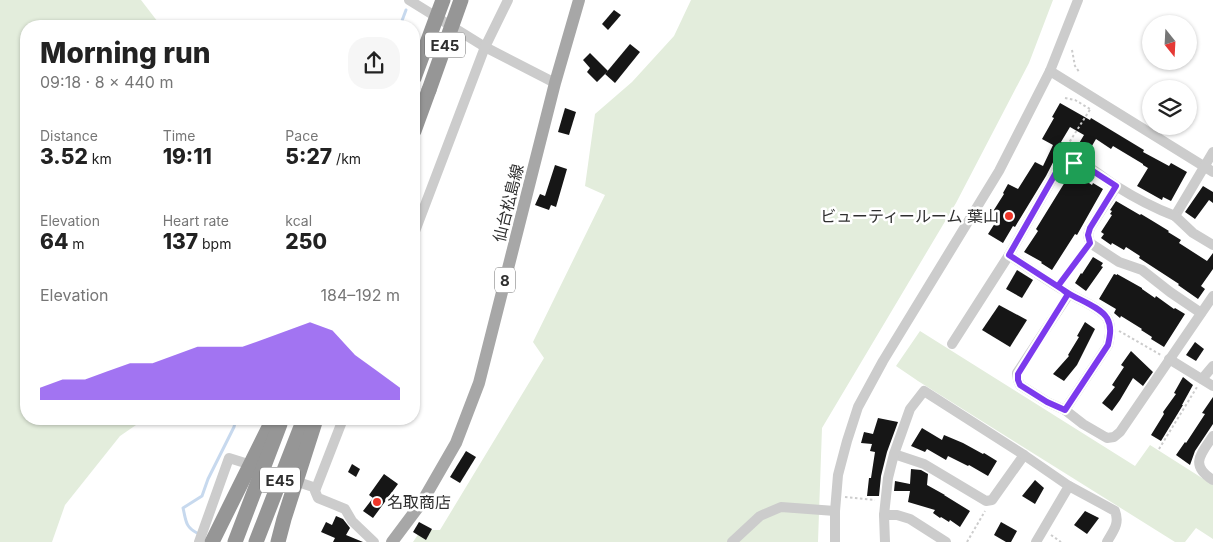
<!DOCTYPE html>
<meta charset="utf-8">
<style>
body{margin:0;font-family:Inter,"Noto Sans JP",sans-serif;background:#f6f6f6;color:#222;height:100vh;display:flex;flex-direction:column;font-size:19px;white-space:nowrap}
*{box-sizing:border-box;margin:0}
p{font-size:16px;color:#767676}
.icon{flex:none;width:28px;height:28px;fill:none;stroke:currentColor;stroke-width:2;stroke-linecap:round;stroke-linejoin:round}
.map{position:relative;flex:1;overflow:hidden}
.drawer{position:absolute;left:20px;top:20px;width:400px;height:405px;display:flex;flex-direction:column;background:#fff;border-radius:20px;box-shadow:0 1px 4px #0004}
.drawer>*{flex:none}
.needle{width:32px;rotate:162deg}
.fabs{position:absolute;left:1142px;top:15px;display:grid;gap:10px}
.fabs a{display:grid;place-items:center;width:55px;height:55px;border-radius:50%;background:#fff;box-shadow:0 1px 4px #0004;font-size:25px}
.pin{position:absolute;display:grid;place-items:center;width:42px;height:42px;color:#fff;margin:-21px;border-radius:10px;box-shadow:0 2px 8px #0006}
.round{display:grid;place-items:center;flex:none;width:52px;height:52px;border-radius:20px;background:#f6f6f6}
.head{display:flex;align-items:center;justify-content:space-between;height:85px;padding:0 20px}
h1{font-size:28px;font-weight:800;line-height:38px}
.stats{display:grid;grid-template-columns:repeat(3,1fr);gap:8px;height:85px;padding:5px 20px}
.stats div{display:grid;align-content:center}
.stats b{font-size:21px;font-weight:800}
.stats small{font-size:14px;font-weight:400}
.stats p{font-size:14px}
.chart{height:140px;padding:10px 20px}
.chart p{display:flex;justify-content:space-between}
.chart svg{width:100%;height:90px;margin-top:5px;fill:#7c3aed;opacity:.7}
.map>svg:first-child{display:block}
.green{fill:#e3eddc}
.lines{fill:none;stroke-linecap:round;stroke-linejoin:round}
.stream{stroke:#c7d9ee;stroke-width:3}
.building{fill:#161616}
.path{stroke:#ccc;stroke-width:2;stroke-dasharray:2.5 2.5;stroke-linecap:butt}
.minor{stroke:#ccc;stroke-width:10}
.major{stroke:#a7a7a7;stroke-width:12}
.highway{stroke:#969696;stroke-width:15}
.highway-bridge{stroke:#969696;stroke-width:15}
.route-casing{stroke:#fff;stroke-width:10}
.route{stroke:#7c3aed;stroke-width:6}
.poi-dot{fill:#ef3528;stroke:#fff;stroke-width:2}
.labels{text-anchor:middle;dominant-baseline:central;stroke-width:5;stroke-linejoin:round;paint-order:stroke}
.shield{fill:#fff;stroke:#6d6d6d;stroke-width:1}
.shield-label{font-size:15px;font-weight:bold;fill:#2f2f2f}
.street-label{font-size:16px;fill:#2f2f2f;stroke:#fff}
.poi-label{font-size:16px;fill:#2f2f2f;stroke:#fff;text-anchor:end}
</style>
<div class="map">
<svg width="1213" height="542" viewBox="0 0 1213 542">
<rect width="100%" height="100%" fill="#fff"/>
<g class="green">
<polygon points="0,0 141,0 161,26 26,26 26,419 136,419 136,425 120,436 65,505 52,542 0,542"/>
<polygon points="691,0 1053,0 1029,63 956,203 822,428 818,542 413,542 421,530 440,530 544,358 533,342 605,195 585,186 595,114 632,82 674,36"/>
<polygon points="920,331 1135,466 1150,445 1213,485 1213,539 1196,528 1185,542 1175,542 918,381 896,366"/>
</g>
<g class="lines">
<g class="stream">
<polyline points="400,26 406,10"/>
<path d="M197 533C185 527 186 520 183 508L202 496 208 479 234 427 236 419"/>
</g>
</g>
<g class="building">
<polygon points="614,10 621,15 608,30 602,24"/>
<polygon points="630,44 640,52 615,83 605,74"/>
<polygon points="590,53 608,71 597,82 587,72 590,68 583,60"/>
<polygon points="1060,103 1090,120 1091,118 1144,150 1143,152 1169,166 1171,163 1187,172 1171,201 1163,197 1162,200 1137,186 1148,168 1143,165 1143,164 1113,146 1111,149 1096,139 1086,156 1075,150 1084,135 1070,127 1061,142 1063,143 1046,176 1015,227 1013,226 1003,243 988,234 999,217 992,213 1004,194 1003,193 1008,184 1018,189 1035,162 1043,166 1053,145 1042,139 1054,118 1052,117"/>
<polygon points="565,108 576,112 569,135 558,132"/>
<polygon points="555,165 567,169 556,207 551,205 549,210 535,205 540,194 545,196"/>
<polygon points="1071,171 1092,185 1093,183 1103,189 1077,235 1075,234 1052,270 1041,263 1042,262 1024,252 1038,231 1036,229 1065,182 1061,180 1067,172"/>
<polygon points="1203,186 1213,192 1213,203 1209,200 1195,219 1185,212"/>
<polygon points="1116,201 1140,215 1141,214 1151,220 1169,231 1168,232 1181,240 1179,243 1207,261 1213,253 1213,269 1201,286 1205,289 1198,299 1178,285 1179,284 1139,258 1140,256 1126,247 1124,250 1112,243 1111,245 1101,238 1104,234 1101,232 1112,215 1110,214 1112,211 1110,210"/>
<polygon points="1093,257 1103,263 1101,266 1103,267 1086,291 1075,283 1081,273 1082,274"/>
<polygon points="1017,270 1033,280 1022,298 1006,289"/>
<polygon points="1114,274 1117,275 1117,274 1142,288 1142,289 1155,298 1156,296 1174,309 1175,308 1185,314 1164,347 1151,339 1152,337 1141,330 1142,329 1121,316 1120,318 1114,313 1116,309 1099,299"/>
<polygon points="999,305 1027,320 1010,347 982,330"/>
<polygon points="1085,322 1095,329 1077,365 1064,381 1053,374 1069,356 1068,355 1079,337 1077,336"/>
<polygon points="1195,342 1204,349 1196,361 1186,355"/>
<polygon points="1131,351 1153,372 1143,386 1133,378 1120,400 1112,411 1102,403 1115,387 1112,385 1124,367 1121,365"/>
<polygon points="1183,377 1193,385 1182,405 1183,405 1161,441 1151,435 1164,414 1163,412 1176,394 1174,393"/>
<polygon points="1213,397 1213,424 1195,451 1190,465 1176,455 1185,442 1186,443 1205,414 1202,413"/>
<polygon points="878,418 898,422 887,452 881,476 879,496 867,496 869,478 871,478 875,452 870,451 872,444 861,443 864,432 873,434"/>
<polygon points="922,428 942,440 944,435 963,443 983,454 984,453 997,461 988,476 969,465 968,466 948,456 946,460 927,449 925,452 911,446"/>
<polygon points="466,451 476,457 460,483 450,477"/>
<polygon points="352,464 360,469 356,477 348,472"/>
<polygon points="911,469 921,470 928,474 927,485 945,495 944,495 970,511 960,527 950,520 949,522 941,517 940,518 933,513 935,510 908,502 910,491 894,491 895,481 910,484"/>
<polygon points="384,474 398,484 373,518 363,511 373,498 369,495"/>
<polygon points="1035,480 1044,488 1035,504 1022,496"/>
<polygon points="1085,511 1099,518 1087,534 1074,525"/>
<polygon points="336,516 343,519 350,528 346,535 363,542 333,542 335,538 321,532 326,522 332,525"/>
<polygon points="419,522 432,529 426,540 413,532"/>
<polygon points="1001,522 1017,531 1011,542 1006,542 994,535"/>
</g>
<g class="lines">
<g class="path">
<polyline points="1072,50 1075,66 1080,73"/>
<polyline points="1065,98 1075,100 1090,109"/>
<polyline points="1064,155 1065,149 1091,108"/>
<polyline points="1063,279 1084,251"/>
<polyline points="1119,331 1161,355"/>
<polyline points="1159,449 1197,387"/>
<polyline points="845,497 875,500"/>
<polyline points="1051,535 1061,542"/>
<polyline points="967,542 985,511"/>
</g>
<g class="minor">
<polyline points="409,0 485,47 555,83"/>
<polyline points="1050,71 1213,172"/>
<polyline points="1213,152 1175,216 1193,233 1213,245"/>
<polyline points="1116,187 1090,228 1088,235 1090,243 1119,262 1142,270 1170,292 1201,313"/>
<polyline points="414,234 485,47 508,0"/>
<path d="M1009 255C1029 268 1048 281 1068 293 1079 300 1100 307 1107 318 1112 327 1110 336 1108 345L1065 410"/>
<polyline points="1069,294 1017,373 1018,380 1020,385 1047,402 1065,410 1083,424 1107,438 1114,437 1120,432 1213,296"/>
<path d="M952 344 1009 255 1058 169C1064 165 1072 162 1080 163 1089 165 1107 181 1116 186 1135 198 1154 208 1175 216"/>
<polyline points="1169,359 1213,386"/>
<polyline points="1202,379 1213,366"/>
<polyline points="343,419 315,491 318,498 345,509 352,521 374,542"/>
<path d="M1213 436C1201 454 1189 465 1213 480"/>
<polyline points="894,454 924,464 986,501 992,500 1024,455"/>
<polyline points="304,484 316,488"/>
<polyline points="884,515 897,515 910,519 946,542"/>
<polyline points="199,542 229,458 245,463"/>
<polyline points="732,542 760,516 781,507 835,511"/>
<polyline points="835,542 835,511 838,475 847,441 858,407 883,361 999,171 1050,71 1078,0"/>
<path d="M885 542 884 515 888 478 894 454 910 409 924 391 1024 455 1069 486 1115 511C1120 524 1113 531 1107 542"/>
<polyline points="1036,542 1069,486"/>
</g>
<polyline class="major" points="392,542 422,502 456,443 479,383 555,83 579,0"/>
<g class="highway">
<polyline points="414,131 429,90"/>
<polyline points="212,542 273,419"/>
<polyline points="235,542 280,424"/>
<polyline points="256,542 304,419"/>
<polyline points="278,542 284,519 316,419"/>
</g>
<g class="highway-bridge">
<polyline points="414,78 443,0"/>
<polyline points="429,90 461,0"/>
</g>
</g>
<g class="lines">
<defs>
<path id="route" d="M1074 163 1064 165 1058 169 1009 255C1029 268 1048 280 1068 293 1079 300 1100 307 1107 318 1112 327 1110 336 1108 345L1065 410 1047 402 1020 385 1018 380V374L1068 294 1058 286 1090 243 1088 235 1090 228 1116 186 1082 164 1074 163"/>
</defs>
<use href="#route" class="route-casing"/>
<use href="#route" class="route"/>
</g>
<g class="poi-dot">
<circle cx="1009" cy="216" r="5"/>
<circle cx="377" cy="502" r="5"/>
</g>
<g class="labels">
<g class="shield">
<rect x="425" y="32.5" width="40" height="25" rx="4"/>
<rect x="495" y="267.5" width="20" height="25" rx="4"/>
<rect x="260" y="467.5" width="40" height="25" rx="4"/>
</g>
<g class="shield-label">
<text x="445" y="45">E45</text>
<text x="505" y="280">8</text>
<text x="280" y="480">E45</text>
</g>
<g class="street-label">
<text transform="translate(508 203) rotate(-76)">仙台松島線</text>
</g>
<g class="poi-label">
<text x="999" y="216">ビューティールーム 葉山</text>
<text x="387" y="502" text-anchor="start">名取商店</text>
</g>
</g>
</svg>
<div class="fabs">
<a><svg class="needle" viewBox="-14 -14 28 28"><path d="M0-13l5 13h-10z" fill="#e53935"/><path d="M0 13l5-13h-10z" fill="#767676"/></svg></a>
<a><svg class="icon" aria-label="layers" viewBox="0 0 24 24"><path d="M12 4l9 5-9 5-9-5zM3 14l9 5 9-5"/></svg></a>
</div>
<div class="pin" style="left:1074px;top:163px;background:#1e9e55"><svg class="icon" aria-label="arrive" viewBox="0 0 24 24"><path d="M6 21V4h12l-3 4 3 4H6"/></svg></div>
<section class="drawer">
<div class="head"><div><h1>Morning run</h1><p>09:18 · 8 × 440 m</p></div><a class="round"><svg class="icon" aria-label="share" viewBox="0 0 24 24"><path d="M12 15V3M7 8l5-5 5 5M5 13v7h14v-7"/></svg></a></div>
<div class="stats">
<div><p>Distance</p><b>3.52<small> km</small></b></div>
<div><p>Time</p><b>19:11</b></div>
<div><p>Pace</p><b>5:27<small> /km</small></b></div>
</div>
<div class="stats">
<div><p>Elevation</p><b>64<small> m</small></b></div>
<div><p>Heart rate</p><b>137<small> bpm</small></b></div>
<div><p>kcal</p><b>250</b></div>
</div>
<div class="chart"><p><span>Elevation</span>184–192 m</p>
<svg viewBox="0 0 160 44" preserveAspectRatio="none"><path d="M0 44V38L10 34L20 34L30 30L40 26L50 26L60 22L70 18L80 18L90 18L100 14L110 10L120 6L130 10L140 22L150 30L160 38V44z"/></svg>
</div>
</section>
</div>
